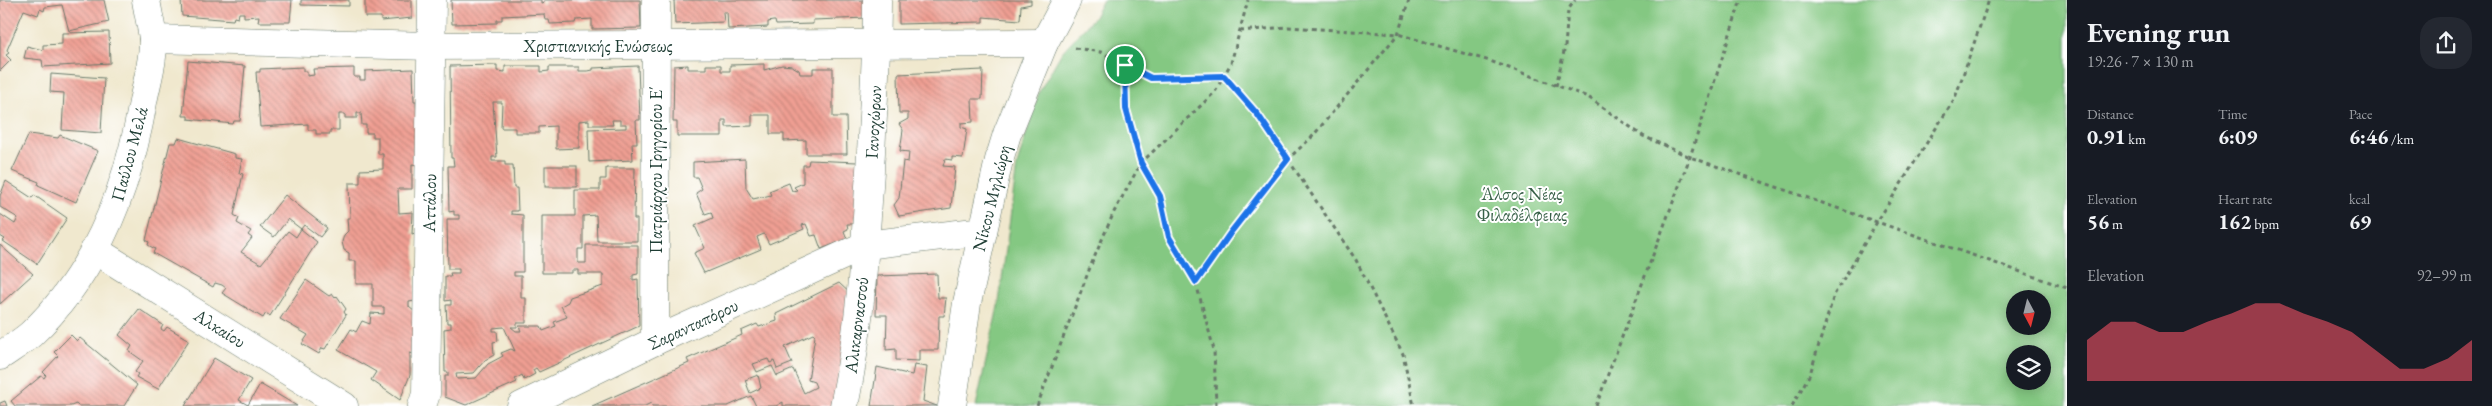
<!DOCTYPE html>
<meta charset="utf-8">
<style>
body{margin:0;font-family:"EB Garamond",serif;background:#242831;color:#f1f3f6;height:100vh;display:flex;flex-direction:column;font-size:19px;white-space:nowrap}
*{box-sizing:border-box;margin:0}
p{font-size:16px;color:#9ea1a6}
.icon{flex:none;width:28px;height:28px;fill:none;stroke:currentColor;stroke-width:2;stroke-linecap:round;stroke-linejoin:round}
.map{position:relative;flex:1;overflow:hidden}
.details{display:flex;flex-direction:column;background:#171b24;width:425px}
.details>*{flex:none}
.needle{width:32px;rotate:173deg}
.buttons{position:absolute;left:2006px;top:290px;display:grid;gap:10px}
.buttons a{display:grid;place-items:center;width:45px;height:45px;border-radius:50%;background:#171b24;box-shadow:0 2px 12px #0003;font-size:25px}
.pin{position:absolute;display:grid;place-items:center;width:42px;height:42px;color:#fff;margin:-21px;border:2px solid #fff;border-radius:50%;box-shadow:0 1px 5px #0007}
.round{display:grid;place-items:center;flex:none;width:52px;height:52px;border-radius:20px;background:#242831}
.summary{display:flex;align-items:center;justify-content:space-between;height:85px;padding:0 20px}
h1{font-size:28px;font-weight:700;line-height:38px}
.stats{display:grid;grid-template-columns:repeat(3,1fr);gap:8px;height:85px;padding:5px 20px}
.stats div{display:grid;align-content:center}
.stats b{font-size:21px;font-weight:700}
.stats small{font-size:14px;font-weight:400}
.stats p{font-size:14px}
.chart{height:140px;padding:10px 20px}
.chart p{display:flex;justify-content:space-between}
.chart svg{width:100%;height:90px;margin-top:5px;fill:#d1495b;opacity:.7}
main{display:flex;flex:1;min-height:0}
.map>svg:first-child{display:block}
.green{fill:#84c882;stroke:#52825b;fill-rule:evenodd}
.building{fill:url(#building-back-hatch);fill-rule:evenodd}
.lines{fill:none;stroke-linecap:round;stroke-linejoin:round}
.street-casing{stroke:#68796a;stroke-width:29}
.path{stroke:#68796a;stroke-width:3;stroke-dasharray:4 4;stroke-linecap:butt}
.street{stroke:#fff;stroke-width:28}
.route-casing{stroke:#fff;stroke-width:10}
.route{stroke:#1a73e8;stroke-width:6}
.labels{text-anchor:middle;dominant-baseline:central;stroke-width:4;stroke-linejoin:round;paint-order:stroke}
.street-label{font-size:18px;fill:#1f3d34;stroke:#fff}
.park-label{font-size:18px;fill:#386048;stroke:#fff}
</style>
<main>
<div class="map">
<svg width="2067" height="406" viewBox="0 0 2067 406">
<defs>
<pattern id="building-back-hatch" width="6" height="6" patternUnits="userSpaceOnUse" patternTransform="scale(1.25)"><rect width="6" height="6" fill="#f09f93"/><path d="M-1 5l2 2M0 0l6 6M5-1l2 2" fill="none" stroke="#c28379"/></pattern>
</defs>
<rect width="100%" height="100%" fill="#fff"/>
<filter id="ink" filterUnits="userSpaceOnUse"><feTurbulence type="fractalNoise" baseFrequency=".02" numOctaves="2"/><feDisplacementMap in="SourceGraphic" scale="10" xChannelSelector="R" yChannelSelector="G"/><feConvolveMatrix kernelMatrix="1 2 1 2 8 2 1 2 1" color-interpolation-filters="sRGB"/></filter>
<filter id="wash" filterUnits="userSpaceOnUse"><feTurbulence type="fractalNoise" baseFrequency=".0096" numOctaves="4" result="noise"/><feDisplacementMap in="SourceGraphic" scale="20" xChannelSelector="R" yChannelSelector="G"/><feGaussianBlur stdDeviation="1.12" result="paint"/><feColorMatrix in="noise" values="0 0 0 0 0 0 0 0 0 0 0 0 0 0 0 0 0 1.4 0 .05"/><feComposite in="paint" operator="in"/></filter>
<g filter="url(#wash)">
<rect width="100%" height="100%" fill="#f0e8ce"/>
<path class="green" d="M1103 0H2067V406H976L999 302 1017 165 1039 92 1062 52 1094 17ZM2015 299H2042V326H2015ZM2015 354H2042V381H2015Z"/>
<g id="blocks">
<g class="building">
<polygon points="0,0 104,0 109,22 69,31 62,5 45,7 44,11 40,9 38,15 24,10 7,50 9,53 6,55 11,60 0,71"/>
<polygon points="181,0 292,0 290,22 258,22 259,16 244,17 244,13 239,13 238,18 234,17 233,20 182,16"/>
<polygon points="301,0 349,0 349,6 301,5"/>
<polygon points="365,0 412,0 412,18 381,21 381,17 365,17"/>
<polygon points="451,0 541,0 541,4 544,3 544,0 640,0 641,28 592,29 592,19 576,20 575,23 550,24 549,20 545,20 544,14 502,16 502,20 497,20 497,23 452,24"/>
<polygon points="674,0 867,0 867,18 813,20 813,24 776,25 775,21 773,21 768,22 768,27 728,29 727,12 723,12 724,22 675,24"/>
<polygon points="899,0 1031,0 1031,4 1021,6 1020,20 983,17 983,22 899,24"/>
<polygon points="109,32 110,63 43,67 42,60 24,58 27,46 43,50 43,45 62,44 62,33"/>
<polygon points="188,61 245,66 240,121 234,121 233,124 188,119 188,116 183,116"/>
<polygon points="764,64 764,70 782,65 792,66 799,70 800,74 813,74 813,68 833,68 833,117 846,117 847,154 806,154 806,140 784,141 784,134 770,134 770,115 752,115 752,126 726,127 726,120 722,120 722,136 677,136 677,122 673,122 674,66 688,65 688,69 706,69 706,65 721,65 721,71 730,71 730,65"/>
<path d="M497 65V71L505 72V66H541V72L549 71V67H579V71H588L593 70V68L638 66 640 120H636L637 143H632L633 160 589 162 588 129 626 128V124H620V120H612L613 125H589V120L579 121V148L556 149V126L539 127V133H515V128H501L502 102H493L497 157H492V161H505V165H513L514 188H517L518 211H511V214L523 215V272H514V276H521V298H526V323H517V327H511L516 331H521L519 326H541L543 331 556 326 554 322 567 317 561 306 568 302 570 297 603 286V274H578V270H572V273H542V216H575V190H600V179H606V168H635L634 215V219H637V241H597L596 215 583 216V249H578V263H586V245H638V274L633 275V280L638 279 639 326 539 372 536 368 533 370 535 374 524 380 522 375 515 379 517 382 466 405 445 397V376H448V372H445L444 329 451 328V323H447L446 305H451V300L445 301V276H451L450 273H459V269H448L447 219H459V215H454V211L449 212 448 166H454L453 158H451L450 66ZM504 327 515 351 511 349 501 353 503 356 488 364 476 378 457 379 456 374 474 373 485 360 494 355 493 342 498 341 497 331H493V328Z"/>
<polygon points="303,67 303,71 307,71 307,76 314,75 313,69 354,68 354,77 360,77 360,80 365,80 365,71 413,69 414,101 416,101 418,165 412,164 412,189 398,189 399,213 413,212 412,234 415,233 415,301 409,302 409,307 415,312 414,354 410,353 410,375 400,400 371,380 376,372 338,350 351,329 356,332 362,321 370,324 371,313 384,314 384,307 373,307 373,284 356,284 356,261 349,261 349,253 344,250 342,242 344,235 348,231 347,218 350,218 349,183 360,183 360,170 383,169 383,154 378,154 378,137 373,137 373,133 366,133 366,125 362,125 361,113 357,113 357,118 345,118 345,114 339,114 339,130 330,130 330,134 316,134 316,130 308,130 308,124 260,127 256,72 260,72 260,69"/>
<polygon points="983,70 982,99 972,99 973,122 961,123 961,127 967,129 963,158 952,157 952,160 945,159 943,166 955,167 951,208 899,216 894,205 899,198 903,161 908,162 909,152 900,151 903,130 899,124 908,119 908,113 899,113 898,74"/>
<polygon points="51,74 104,78 101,133 62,130 64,93 50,92"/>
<polygon points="29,134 58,138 60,135 98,151 76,202 38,185 39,182 12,171"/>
<polygon points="178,138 235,154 235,158 242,159 239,173 243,174 234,215 239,218 237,223 251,231 248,235 252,238 241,252 261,264 288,231 296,237 301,229 317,242 270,316 266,313 263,318 222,293 226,288 222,285 215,283 213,287 153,253 155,249 148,245 149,242 146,240 170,143 176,143"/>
<polygon points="745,159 746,188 753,199 771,195 769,191 789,183 792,191 797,190 794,187 803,183 803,165 808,165 809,160 857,162 862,167 855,224 847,224 848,229 844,231 847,239 821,249 816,235 811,236 806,224 802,225 804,229 769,244 764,234 757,237 761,249 704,273 694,253 705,248 695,226 713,218 711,212 705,214 696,193 702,189 697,177 693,177 693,162"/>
<rect x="545" y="166" width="32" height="21"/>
<polygon points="6,181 32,198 34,195 67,218 37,264 3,241 5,239 0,236 0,214 15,224 18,218 0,207 0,196"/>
<polygon points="285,195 327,228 320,237 304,225 301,229 288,219 274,237 260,227"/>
<polygon points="0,245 33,274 0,304"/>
<polygon points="937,274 938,298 946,298 944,316 939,316 938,350 919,350 919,361 896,360 896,349 886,350 887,315 876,315 877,276"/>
<polygon points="306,280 329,296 332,294 335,298 337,296 346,309 344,312 346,315 325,349 322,348 319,354 302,344 308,335 280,319"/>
<path d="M839 283 853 296 834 406H783V402L776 406H756L751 396 728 406H652L651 403 645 406H592L689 363 687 359 742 335 741 331 757 324 759 327 777 321 776 314ZM813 334 815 336 808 380 814 382 816 387 804 393 793 369 777 376 772 366 757 372 753 364 768 359 770 363 774 361 777 369 792 363 785 347ZM758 375 761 388 750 393 745 380Z"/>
<polygon points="139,309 163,325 161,329 164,331 167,327 189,340 158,389 136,377 138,374 135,372 143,361 129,351 132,346 119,335"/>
<polygon points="71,335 77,341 80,338 137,385 124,406 78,406 76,404 71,406 15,406 11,401 41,376 44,378 46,375 43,372 58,356 54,352"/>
<polygon points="214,358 251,380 239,400 248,405 260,384 297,406 185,406"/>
<polygon points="914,365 927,367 923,401 937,406 871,406 877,367 912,375"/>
<polygon points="5,401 7,406 0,406 0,403"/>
</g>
</g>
</g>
<g filter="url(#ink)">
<use href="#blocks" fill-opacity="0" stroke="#68796a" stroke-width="1"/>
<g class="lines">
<defs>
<g id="street">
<polyline points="153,39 431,46 1044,43"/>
<polyline points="95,250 344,406"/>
<polyline points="655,341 656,0"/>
<path d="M0 356C10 349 22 342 31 334 96 273 128 188 143 102 147 81 154 59 153 38 151 25 148 12 146 0"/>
<polyline points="422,406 426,394 432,0"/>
<polyline points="521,406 655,341 866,245 983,231"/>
<path d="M844 406C860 329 865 250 870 171 873 114 877 57 877 0"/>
<polyline points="952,406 967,303 999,160 1007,134 1044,43 1067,0"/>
</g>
</defs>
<use href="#street" class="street-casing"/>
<g class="path">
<polyline points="1240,31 1288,27 1398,34 1490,61 1588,97 1643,136 1690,157 2067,288"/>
<polyline points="1075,48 1101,52 1125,65 1126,109 1141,163 1160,196 1169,237 1196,283 1231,232 1288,159 1312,137 1398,34 1409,0"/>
<polyline points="1125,65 1151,78 1224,76 1258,115 1356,260 1403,354 1414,406"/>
<polyline points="1556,86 1565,47 1568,10 1575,0"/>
<polyline points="1196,283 1214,350 1216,406"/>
<polyline points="1037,406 1091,265 1114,212 1141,163 1215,92 1231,63 1248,0"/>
<polyline points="1596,406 1690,157 1741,0"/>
<polyline points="1792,406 1810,374 1834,295 1877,222 1955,98 1989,0"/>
</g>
<use href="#street" class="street"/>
</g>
</g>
<g class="lines" filter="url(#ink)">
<defs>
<polygon id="route" points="1125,65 1151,78 1224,76 1258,115 1288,159 1231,232 1196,282 1169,237 1160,196 1141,163 1126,109"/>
</defs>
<use href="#route" class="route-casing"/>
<use href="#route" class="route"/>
</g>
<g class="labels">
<g class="street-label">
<text x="598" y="45">Χριστιανικής Ενώσεως</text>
<text transform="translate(873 122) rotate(-87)">Γανοχώρων</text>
<text transform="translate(129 154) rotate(-75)">Παύλου Μελά</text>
<text transform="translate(655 170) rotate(-90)">Πατριάρχου Γρηγορίου Ε΄</text>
<text transform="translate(991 198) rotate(-76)">Νίκου Μηλιώρη</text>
<text transform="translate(429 203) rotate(-89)">Αττάλου</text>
<text transform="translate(693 324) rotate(-25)">Σαρανταπόρου</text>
<text transform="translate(856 325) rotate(-83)">Αλικαρνασσού</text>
<text transform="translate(220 328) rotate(32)">Αλκαίου</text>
</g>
<g class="park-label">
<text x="1522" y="193">Άλσος Νέας<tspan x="1522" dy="21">Φιλαδέλφειας</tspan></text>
</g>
</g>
</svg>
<div class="buttons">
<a><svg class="needle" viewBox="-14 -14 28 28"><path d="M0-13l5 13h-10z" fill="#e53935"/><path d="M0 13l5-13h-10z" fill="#9ea1a6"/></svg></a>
<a><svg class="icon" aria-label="layers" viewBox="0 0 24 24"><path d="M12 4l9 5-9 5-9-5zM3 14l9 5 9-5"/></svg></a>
</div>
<div class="pin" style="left:1125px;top:65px;background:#1e9e55"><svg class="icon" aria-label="arrive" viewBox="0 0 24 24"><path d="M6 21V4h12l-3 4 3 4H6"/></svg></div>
</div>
<section class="details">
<div class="summary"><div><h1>Evening run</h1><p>19:26 · 7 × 130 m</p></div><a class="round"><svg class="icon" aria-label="share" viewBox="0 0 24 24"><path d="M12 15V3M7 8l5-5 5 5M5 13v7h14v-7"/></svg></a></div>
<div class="stats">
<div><p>Distance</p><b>0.91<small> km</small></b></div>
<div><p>Time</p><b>6:09</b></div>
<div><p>Pace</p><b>6:46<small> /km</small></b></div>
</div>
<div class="stats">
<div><p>Elevation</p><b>56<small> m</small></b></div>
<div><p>Heart rate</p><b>162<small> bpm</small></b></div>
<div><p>kcal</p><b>69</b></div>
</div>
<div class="chart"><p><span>Elevation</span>92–99 m</p>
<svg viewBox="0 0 160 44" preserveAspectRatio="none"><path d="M0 44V24L10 15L20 15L30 20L40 20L50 15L60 11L70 6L80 6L90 11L100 15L110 20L120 29L130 38L140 38L150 33L160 24V44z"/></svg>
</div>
</section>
</main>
